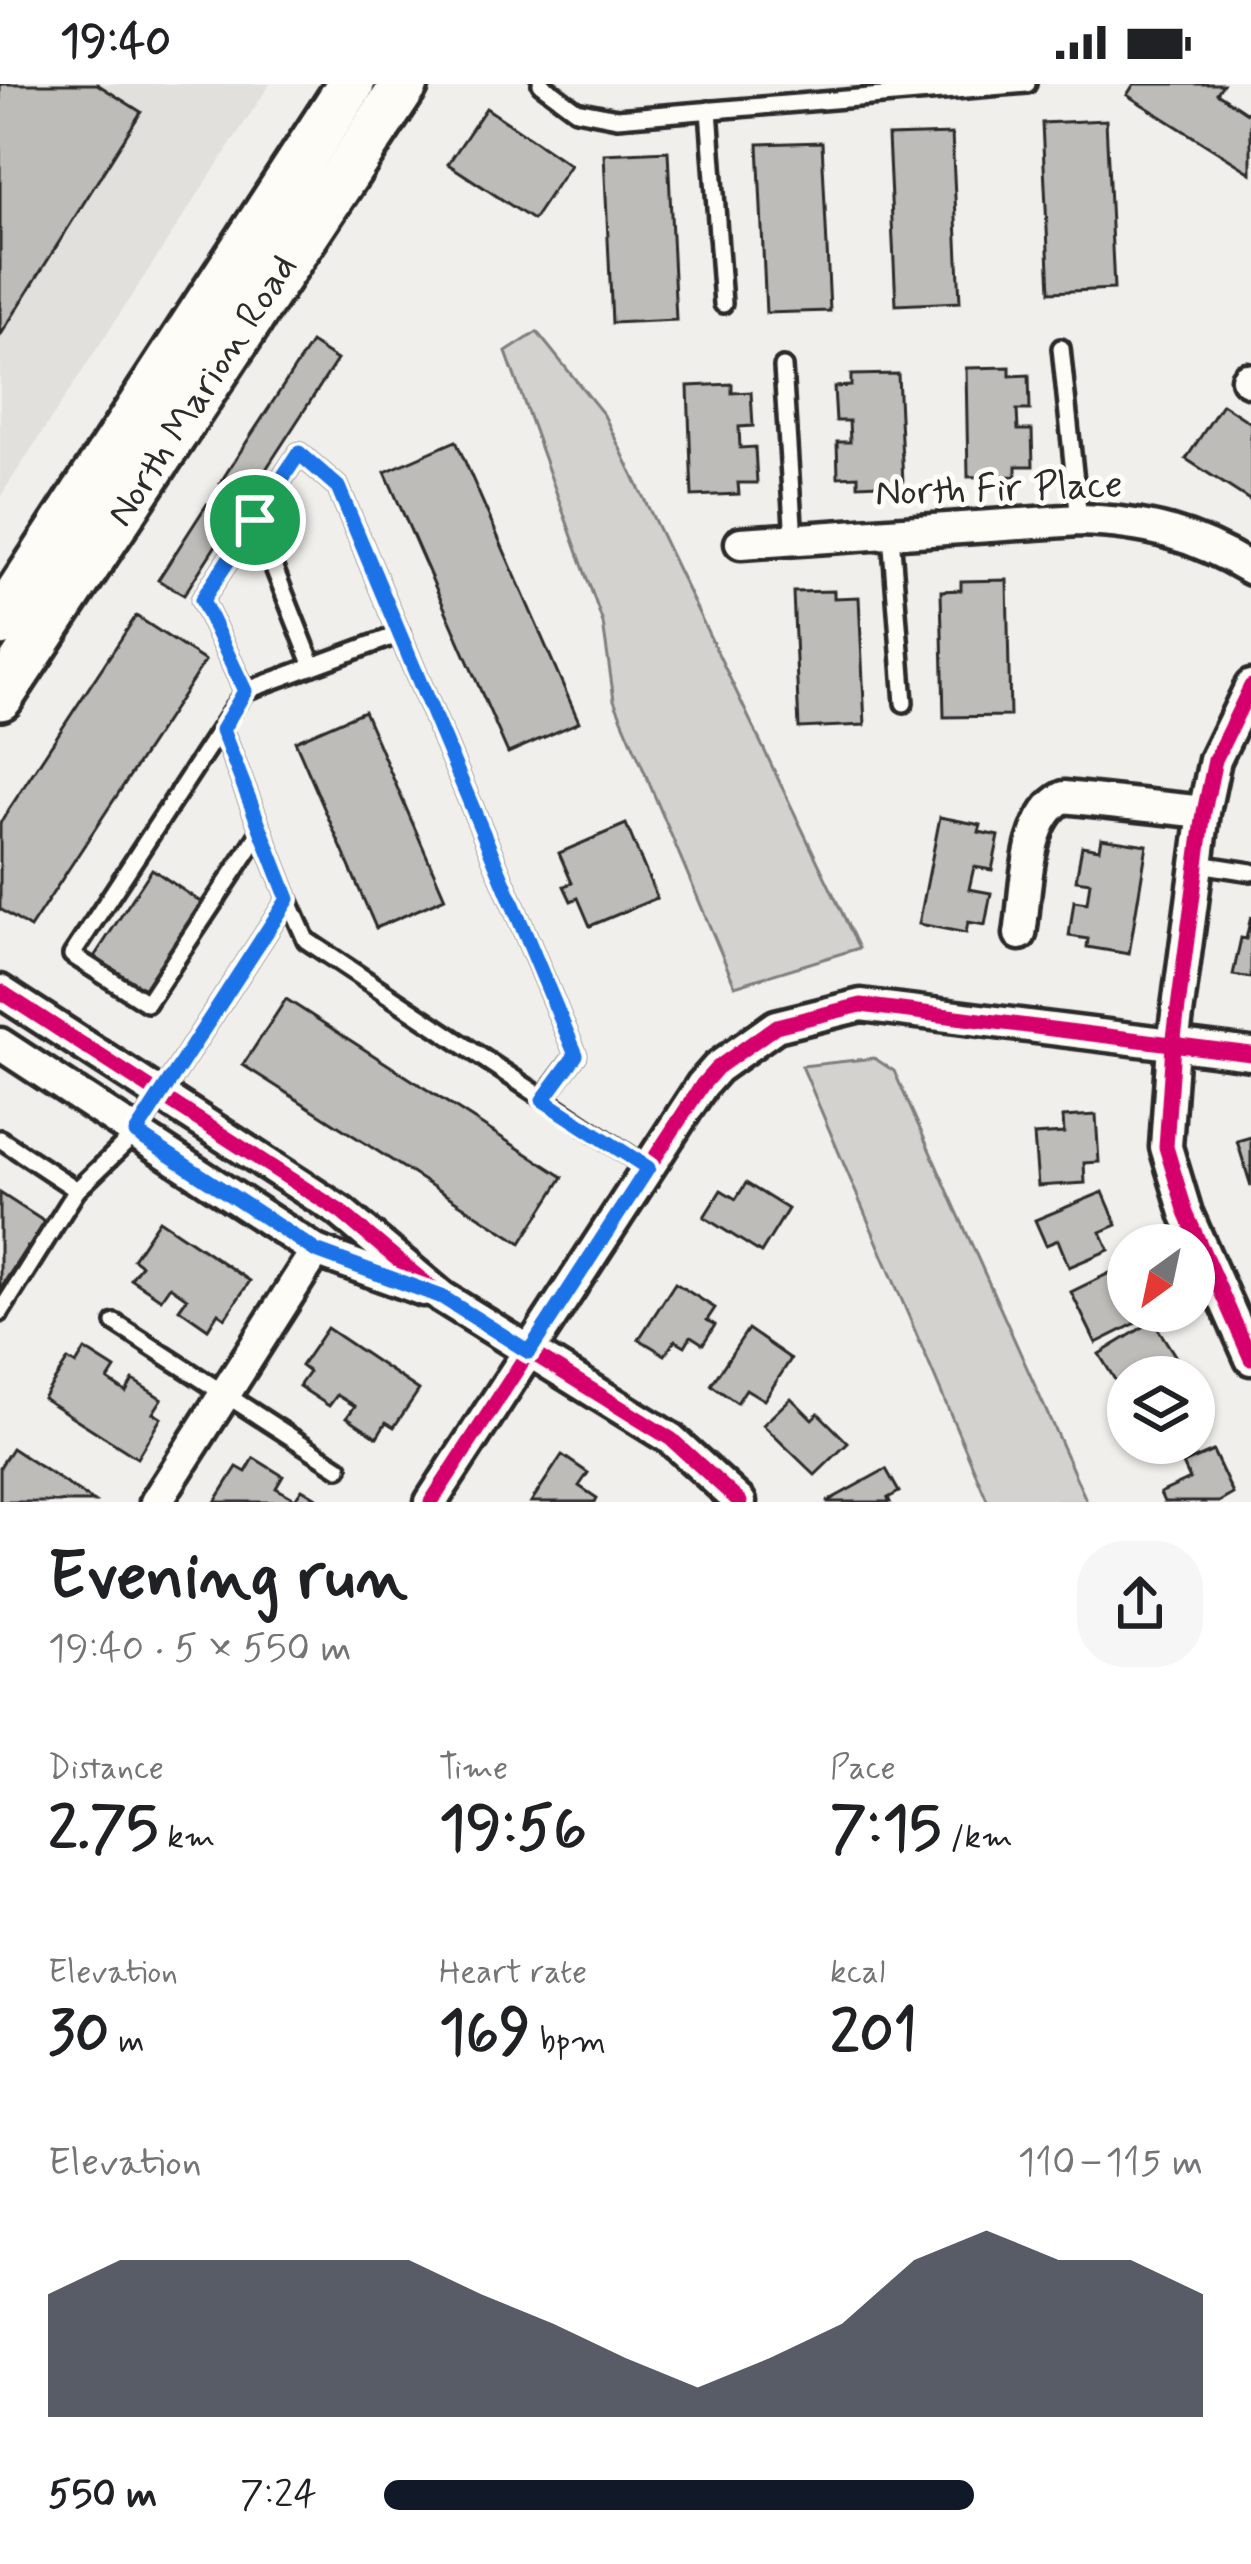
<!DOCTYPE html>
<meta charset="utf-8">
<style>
body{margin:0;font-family:Mynerve,sans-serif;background:#f6f6f6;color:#202124;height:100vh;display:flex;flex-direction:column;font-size:45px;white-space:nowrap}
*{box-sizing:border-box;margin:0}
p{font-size:39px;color:#757577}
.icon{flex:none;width:66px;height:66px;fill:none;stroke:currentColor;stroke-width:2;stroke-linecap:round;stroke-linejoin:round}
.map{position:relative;height:1418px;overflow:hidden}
.panel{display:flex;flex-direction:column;background:#fff;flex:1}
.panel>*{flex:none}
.needle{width:78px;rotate:213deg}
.tools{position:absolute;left:1107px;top:1140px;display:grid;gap:24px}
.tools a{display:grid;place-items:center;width:108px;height:108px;border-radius:50%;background:#fff;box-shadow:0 3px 9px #0004;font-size:60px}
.pin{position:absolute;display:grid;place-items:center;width:102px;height:102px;color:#fff;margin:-51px;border:6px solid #fff;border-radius:50%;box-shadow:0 3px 12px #0007}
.round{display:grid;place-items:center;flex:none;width:126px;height:126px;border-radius:48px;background:#f6f6f6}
.overview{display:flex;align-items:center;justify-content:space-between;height:204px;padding:0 48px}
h1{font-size:66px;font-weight:700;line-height:90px}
.figures{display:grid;grid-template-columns:repeat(3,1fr);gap:18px;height:204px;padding:12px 48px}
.figures div{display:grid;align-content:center}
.figures b{font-size:60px;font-weight:700}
.figures small{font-size:33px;font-weight:400}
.figures p{font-size:33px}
.chart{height:336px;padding:24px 48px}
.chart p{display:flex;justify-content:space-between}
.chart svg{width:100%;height:216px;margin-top:12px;fill:#111827;opacity:.7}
ul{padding:0 48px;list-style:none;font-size:39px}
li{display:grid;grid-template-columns:192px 144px 1fr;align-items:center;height:90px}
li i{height:30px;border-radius:15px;background:#111827}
.status{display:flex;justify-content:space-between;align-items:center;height:84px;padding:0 60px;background:#fff;direction:ltr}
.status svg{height:33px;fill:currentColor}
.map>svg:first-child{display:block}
.built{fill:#e1e0dc}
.green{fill:#d3d2cf;stroke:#7f7e7d;stroke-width:3}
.building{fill:#bdbcb8;stroke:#2b2b2b;stroke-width:3}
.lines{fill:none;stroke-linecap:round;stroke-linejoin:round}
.lane-casing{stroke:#2b2b2b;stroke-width:24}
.street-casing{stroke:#2b2b2b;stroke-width:39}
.secondary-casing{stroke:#2b2b2b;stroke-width:54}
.lane{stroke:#fdfcf7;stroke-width:15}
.street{stroke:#fdfcf7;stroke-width:30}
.secondary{stroke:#fdfcf7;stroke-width:45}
.cycleway-casing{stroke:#fdfcf7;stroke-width:22}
.cycleway{stroke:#d6006c;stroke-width:15}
.route-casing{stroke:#fff;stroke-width:24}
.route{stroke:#1a73e8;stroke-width:15}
.labels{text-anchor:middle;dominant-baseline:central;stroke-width:10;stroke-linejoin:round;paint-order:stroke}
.street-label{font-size:39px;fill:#2b2b2b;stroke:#fdfcf7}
</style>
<div class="status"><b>19:40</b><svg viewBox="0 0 49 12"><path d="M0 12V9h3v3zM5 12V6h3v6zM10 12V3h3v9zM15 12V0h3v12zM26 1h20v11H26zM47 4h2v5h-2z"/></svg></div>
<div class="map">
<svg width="1251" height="1418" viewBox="0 0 1251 1418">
<rect width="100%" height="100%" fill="#f0efeb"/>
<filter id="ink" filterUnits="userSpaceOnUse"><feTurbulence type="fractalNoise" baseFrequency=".00833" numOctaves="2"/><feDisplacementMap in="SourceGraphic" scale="24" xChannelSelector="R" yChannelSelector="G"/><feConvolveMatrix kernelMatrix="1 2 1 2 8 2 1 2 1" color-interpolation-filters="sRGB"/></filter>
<g filter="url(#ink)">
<polygon class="built" points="0,0 270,0 0,413"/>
<g class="green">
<polygon points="537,248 604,331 859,864 735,902 614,616 603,539 506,268"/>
<polygon points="874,974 894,987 1087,1418 988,1418 802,982"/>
</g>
<g class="building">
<polygon points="0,0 97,0 141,28 0,252"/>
<polygon points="1134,0 1223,0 1217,9 1247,29 1251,23 1251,89 1127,11"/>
<polygon points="486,24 570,81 533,136 448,80"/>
<polygon points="1106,36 1114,205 1050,208 1042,39"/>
<polygon points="952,50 960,218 896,221 888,52"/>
<polygon points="822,58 830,227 766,229 758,60"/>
<polygon points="668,67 676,236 612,239 604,70"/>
<polygon points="311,259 337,276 246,416 220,399"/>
<polygon points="1010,283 1010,292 1029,291 1030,326 1017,326 1018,346 1032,346 1033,382 1016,382 1016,392 968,393 966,284"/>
<polygon points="898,290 903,399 858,401 858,392 838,393 837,358 850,358 849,337 836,337 834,303 851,302 851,291"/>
<polygon points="732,300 732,309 751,308 753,342 739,343 740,364 755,363 757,399 738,399 739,410 692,412 688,302"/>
<polygon points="1222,320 1251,339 1251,417 1186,375"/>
<polygon points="456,357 579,638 508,669 385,388"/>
<polygon points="207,420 232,436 184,511 158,496"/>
<polygon points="1007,496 1010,632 944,633 941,507 961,506 961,497"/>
<polygon points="834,507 834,514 859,513 865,641 799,644 793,508"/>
<polygon points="136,532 205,577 30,844 0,825 0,739"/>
<polygon points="364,627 445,814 376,844 295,657"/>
<polygon points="940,733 981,741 979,748 999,752 992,786 974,783 969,805 991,809 985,841 968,838 966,849 919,840"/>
<polygon points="626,740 657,814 590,842 578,814 571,817 564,802 572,799 559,769"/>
<polygon points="1101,754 1147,761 1129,870 1087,863 1088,855 1069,852 1074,817 1087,819 1090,798 1076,796 1082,762 1099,765"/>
<polygon points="152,785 202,819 145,906 94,873"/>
<polygon points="1251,832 1251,894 1233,891 1241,854 1246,855"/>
<polygon points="286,915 563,1093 521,1159 243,981"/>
<polygon points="1096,1031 1099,1078 1084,1079 1085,1099 1038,1102 1034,1051 1064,1049 1063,1033"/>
<polygon points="1251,1053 1251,1102 1237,1057"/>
<polygon points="746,1099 788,1125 761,1169 704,1133 721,1106 736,1115"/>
<polygon points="1103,1108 1117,1141 1101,1148 1109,1166 1069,1183 1058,1156 1046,1161 1035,1136"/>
<polygon points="0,1109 45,1138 35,1154 44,1160 33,1167 27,1163 0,1205"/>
<polygon points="159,1136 250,1197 225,1234 218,1229 208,1245 179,1225 187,1214 170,1202 161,1215 131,1195 141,1181 133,1175"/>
<polygon points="1128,1180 1128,1227 1140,1227 1144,1235 1096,1259 1071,1208"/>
<polygon points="675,1199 715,1224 707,1236 715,1241 703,1260 691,1252 685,1262 675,1256 665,1271 639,1255"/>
<polygon points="1153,1237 1176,1273 1154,1287 1158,1293 1128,1293 1128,1317 1099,1270"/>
<polygon points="327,1244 419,1306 394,1343 386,1338 377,1353 347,1333 355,1322 337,1311 329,1322 299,1302 309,1288 301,1282"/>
<polygon points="748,1245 791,1275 764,1316 746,1305 737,1319 711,1301"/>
<polygon points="85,1266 115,1285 108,1296 126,1308 133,1296 162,1315 153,1329 161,1334 137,1374 43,1314 68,1276 76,1281"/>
<polygon points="791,1314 812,1335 818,1329 848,1359 815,1391 763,1341"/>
<polygon points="1194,1355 1196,1359 1159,1380 1146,1359"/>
<polygon points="12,1364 94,1418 0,1418 0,1383"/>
<polygon points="1213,1367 1233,1410 1219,1418 1164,1418 1160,1409 1190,1395 1183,1380"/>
<polygon points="562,1371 588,1389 579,1402 597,1414 595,1418 531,1418"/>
<polygon points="254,1374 283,1392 276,1404 295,1415 302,1405 323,1418 215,1418 237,1383 246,1388"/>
<polygon points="886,1385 899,1408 888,1414 890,1418 826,1418"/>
</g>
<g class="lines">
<defs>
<g id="lane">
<polyline points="541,0 576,26 617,34 1027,0"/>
<polyline points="709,26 723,220"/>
<polyline points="1061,264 1079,436"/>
<polyline points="783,283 794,456"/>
<polyline points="255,436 313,582"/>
<polyline points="891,449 904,619"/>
<polyline points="400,550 245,607 202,516 299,369 338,403 576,971 543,1015"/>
<polyline points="245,607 72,871 147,919 261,747"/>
<polyline points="222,646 288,815"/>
<polyline points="1199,780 1251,788"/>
<polyline points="0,1055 77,1106 136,1049 288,815 306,856 648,1084"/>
<polyline points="0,1229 77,1106"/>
<polyline points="115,1239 339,1384"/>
</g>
<g id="street">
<polyline points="1247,295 1251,297"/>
<path d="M741 459 1079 436C1145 438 1194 450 1251 485"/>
<polyline points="1251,602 1215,676 1204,728 1173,961 1166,1063 1186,1129 1251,1275"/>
<path d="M1020 850C1027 809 1023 734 1064 713L1204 728"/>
<polyline points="0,907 341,1128 442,1213 671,1355 740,1418"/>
<polyline points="0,960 316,1167 423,1206"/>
<polyline points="156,1418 316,1167"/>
<polyline points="431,1418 702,1001 717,984 776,942 861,921 1251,970"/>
</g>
<g id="secondary">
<polyline points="0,539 351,0"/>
<polyline points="0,613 405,0"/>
</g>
</defs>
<use href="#lane" class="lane-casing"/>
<use href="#street" class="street-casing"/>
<use href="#secondary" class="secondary-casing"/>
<use href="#lane" class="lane"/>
<use href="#street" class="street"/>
<use href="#secondary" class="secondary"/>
<defs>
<g id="cycleway">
<polyline points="1251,602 1215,676 1204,728 1173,961 1166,1063 1186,1129 1251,1275"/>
<polyline points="0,907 341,1128 442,1213 671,1355 740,1418"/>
<polyline points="431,1418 702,1001 717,984 776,942 861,921 1251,970"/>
</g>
</defs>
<use href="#cycleway" class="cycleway-casing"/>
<use href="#cycleway" class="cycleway"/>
</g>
</g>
<g class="lines" filter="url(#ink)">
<defs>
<polygon id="route" points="299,369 338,403 576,971 543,1016 648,1084 529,1268 442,1213 316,1167 136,1049 288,815 222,646 245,607 202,516"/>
</defs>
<use href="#route" class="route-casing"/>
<use href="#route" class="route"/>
</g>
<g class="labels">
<g class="street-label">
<text transform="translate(203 307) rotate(-57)">North Marion Road</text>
<text transform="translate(999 406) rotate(-2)">North Fir Place</text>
</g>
</g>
</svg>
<div class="tools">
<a><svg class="needle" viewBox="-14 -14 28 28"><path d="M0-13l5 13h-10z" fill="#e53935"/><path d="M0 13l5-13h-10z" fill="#757577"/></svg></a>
<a><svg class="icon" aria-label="layers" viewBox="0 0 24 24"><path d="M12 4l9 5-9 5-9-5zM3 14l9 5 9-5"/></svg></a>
</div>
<div class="pin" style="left:255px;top:436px;background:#1e9e55"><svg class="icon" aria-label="arrive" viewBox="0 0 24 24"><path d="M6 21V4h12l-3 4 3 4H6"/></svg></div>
</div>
<section class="panel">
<div class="overview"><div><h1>Evening run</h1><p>19:40 · 5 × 550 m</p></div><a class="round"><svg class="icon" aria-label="share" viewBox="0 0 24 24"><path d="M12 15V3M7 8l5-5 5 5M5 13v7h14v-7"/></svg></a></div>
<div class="figures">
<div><p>Distance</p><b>2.75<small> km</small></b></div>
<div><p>Time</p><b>19:56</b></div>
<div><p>Pace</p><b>7:15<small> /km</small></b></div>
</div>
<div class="figures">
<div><p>Elevation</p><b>30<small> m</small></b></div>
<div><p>Heart rate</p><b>169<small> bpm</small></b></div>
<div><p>kcal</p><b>201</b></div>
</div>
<div class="chart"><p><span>Elevation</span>110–115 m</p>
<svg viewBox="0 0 160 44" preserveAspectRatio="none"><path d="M0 44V19L10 12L20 12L30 12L40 12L50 12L60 19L70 25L80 32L90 38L100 32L110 25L120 12L130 6L140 12L150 12L160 19V44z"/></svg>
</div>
<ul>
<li><b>550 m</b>7:24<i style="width:72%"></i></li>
</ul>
</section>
